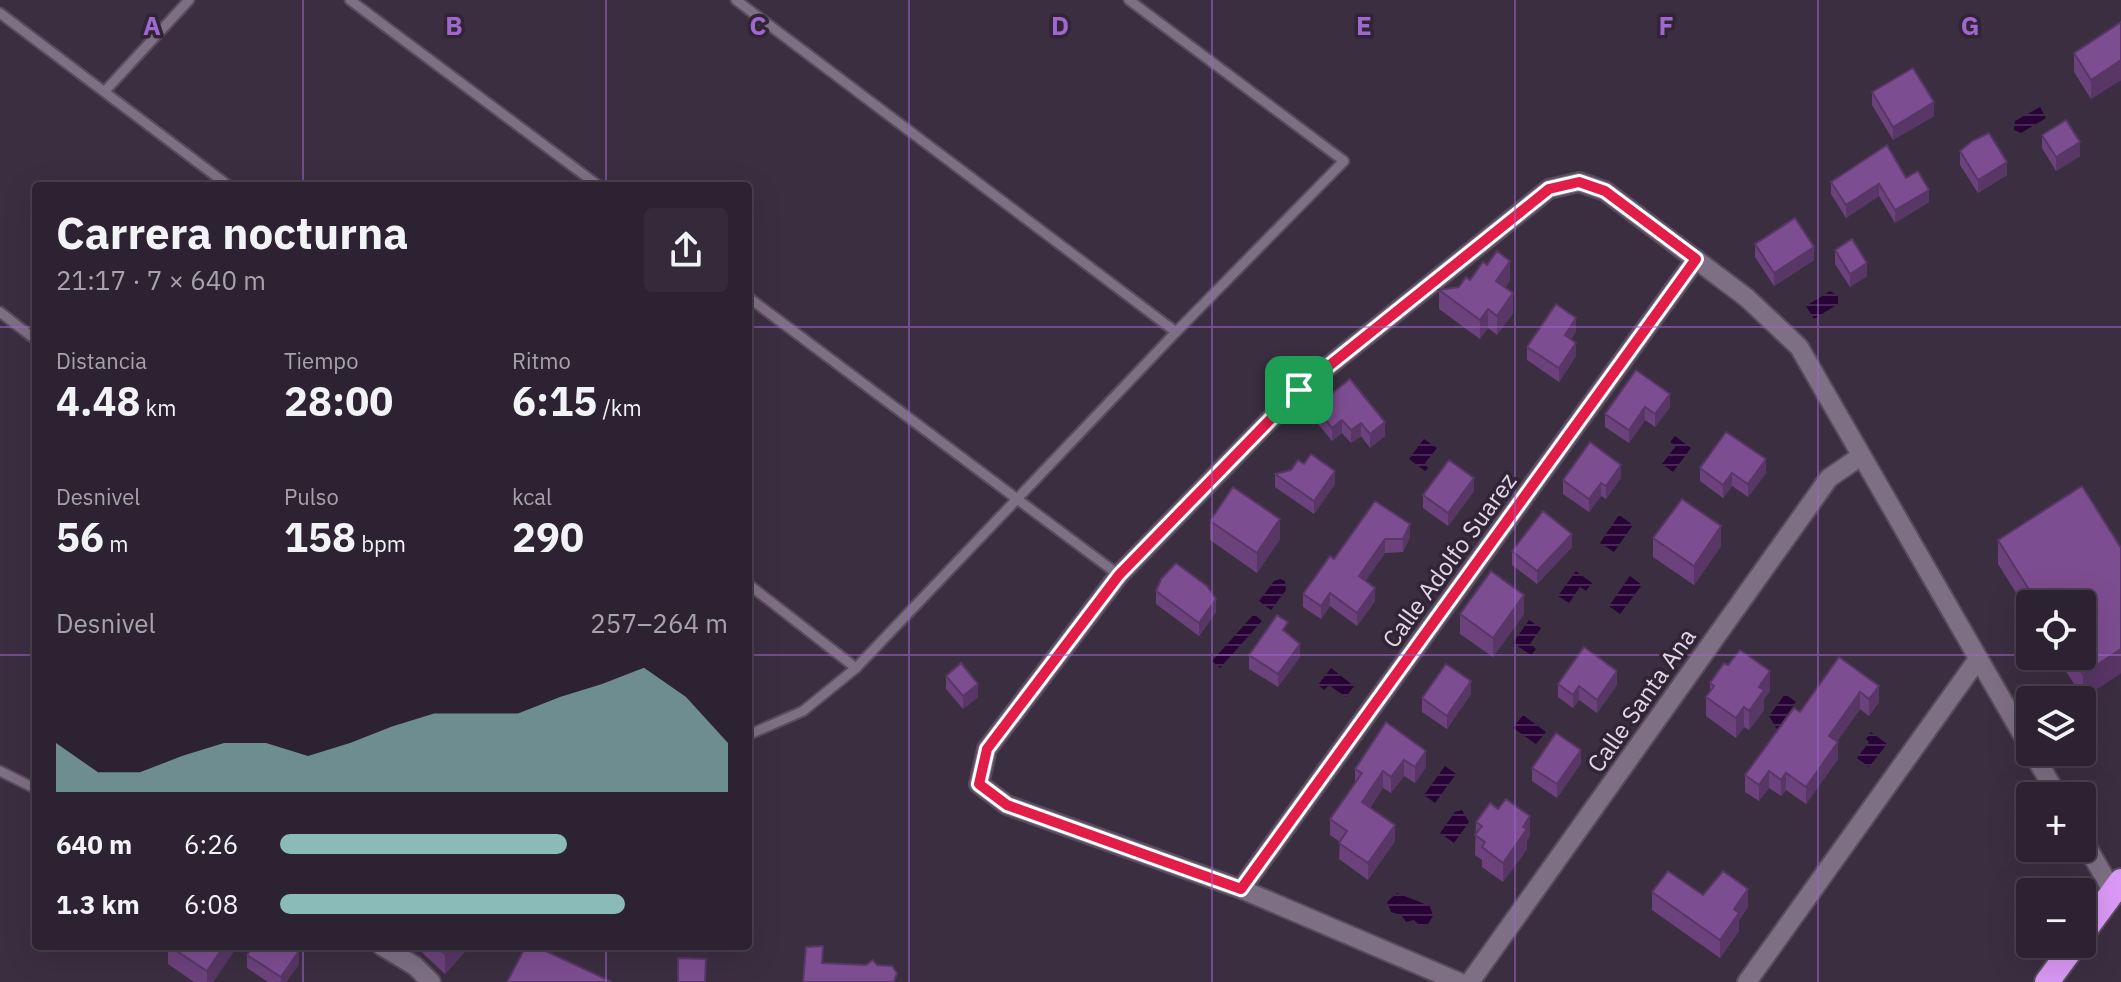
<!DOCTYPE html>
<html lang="es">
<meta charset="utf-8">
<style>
body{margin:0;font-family:"IBM Plex Sans",sans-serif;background:#342a39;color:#f1f3f6;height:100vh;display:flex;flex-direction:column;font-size:30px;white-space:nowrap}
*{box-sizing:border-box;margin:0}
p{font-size:26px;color:#a6a4ab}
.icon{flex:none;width:44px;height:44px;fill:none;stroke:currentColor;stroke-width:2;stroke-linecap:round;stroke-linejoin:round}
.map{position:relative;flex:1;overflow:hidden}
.panel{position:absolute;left:32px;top:182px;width:720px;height:768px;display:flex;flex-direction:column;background:#2c2231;border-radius:8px;box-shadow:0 8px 32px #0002,0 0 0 2px #483f4d}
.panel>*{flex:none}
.controls{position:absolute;left:2016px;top:590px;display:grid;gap:16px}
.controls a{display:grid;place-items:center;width:80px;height:80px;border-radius:8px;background:#2c2231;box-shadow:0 8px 32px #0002,0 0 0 2px #483f4d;font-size:40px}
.pin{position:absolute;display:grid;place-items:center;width:68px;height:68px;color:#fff;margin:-34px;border-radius:16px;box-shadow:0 4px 12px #0006}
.round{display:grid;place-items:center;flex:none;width:84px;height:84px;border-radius:8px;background:#342a39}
.summary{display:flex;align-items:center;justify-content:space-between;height:136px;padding:0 24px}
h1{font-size:44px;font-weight:800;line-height:60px}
.figures{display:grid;grid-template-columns:repeat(3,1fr);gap:12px;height:136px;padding:8px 24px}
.figures div{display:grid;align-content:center}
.figures b{font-size:40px;font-weight:800}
.figures small{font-size:22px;font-weight:400}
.figures p{font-size:22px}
.chart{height:224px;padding:16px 24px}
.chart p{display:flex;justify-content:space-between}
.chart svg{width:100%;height:144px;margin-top:8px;fill:#8bbbb9;opacity:.7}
ul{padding:0 24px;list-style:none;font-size:26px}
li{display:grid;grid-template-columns:128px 96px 1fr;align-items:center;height:60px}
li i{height:20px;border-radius:10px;background:#8bbbb9}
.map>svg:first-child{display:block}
.water{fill:url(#water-rules)}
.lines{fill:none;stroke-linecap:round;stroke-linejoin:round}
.lane-casing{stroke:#574c5c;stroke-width:13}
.street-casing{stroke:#574c5c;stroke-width:22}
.highway-casing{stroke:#574c5c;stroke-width:28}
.lane{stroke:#7e6f85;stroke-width:9}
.street{stroke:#7e6f85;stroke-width:18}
.highway{stroke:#da99f6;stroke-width:24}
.wall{fill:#6c427d}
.shaded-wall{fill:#583666}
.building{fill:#7d4d91;stroke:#583666;stroke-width:2}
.route-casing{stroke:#fff;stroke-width:16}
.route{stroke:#e11d48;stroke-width:10}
.grid{fill:none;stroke:#9f68cc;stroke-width:2;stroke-opacity:0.55}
.labels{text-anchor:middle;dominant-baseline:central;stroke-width:7;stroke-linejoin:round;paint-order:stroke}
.street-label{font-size:24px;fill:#e1d8e5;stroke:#312436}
.grid-label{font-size:26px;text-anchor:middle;font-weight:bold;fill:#9f68cc;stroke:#312436;stroke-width:7;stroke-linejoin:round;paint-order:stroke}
</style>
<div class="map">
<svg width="2121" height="982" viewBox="0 0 2121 982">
<defs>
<pattern id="water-rules" width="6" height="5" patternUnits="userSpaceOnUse" patternTransform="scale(2)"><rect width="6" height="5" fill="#270435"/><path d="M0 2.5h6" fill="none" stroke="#462852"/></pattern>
</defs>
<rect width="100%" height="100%" fill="#3b2e41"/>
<g class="water">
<polygon points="2040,107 2046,118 2021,133 2014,130 2015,121"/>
<polygon points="1830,291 1838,296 1838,304 1814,319 1806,306"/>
<polygon points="1675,436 1691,448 1673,472 1662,464 1676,446 1670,442"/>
<polygon points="1424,439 1437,448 1425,463 1428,468 1425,471 1409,459"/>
<polygon points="1619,515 1633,525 1614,552 1600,543"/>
<polygon points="1576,571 1592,583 1586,591 1580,587 1569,603 1558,596"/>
<polygon points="1630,576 1642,585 1620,614 1609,606"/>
<polygon points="1280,579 1285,581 1286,590 1271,610 1259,601 1274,581"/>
<polygon points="1254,614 1262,621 1220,668 1212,661"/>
<polygon points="1529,620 1541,628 1530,644 1536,649 1531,655 1513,643"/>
<polygon points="1331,668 1354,686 1346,697 1329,685 1324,690 1318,685"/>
<polygon points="1785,694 1796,702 1777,729 1769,716"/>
<polygon points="1523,715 1546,732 1536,744 1513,728"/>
<polygon points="1871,732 1887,744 1869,767 1857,758 1869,742 1866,739"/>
<polygon points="1445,766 1456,774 1435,803 1424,795"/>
<polygon points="1462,810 1469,822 1454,843 1440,833 1455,812"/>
<polygon points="1397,893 1430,906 1433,916 1428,924 1420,926 1414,920 1406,922 1401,915 1391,912 1387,902"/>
</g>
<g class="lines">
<defs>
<g id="lane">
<polyline points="350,0 599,186"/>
<polyline points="736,0 1176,332 1017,499 748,297"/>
<polyline points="1129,0 1344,161 1176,332"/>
<polyline points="0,13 229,186"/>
<polyline points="105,91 189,0"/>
<polyline points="0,312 36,340"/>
<polyline points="748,584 856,668"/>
<polyline points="748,735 803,711 856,668 1017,499 1119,575"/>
<polyline points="0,771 36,789"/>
</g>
<g id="street">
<polyline points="2032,752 2058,796"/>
<polyline points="2082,838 2113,892"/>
<polyline points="1241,889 1696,259"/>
<polyline points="382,946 415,966 431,982"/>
<polyline points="1459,982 1241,889 1007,805 979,784 987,749 1119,575 1299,390 1549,189 1579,182 1605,191 1747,298 1799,347 2030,748"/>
<polyline points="1470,982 1829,478 1861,456"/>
<polyline points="1747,982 1978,659"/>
</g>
<g id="highway">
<polyline points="2082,934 2121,881"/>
<polyline points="2047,982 2075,944"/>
</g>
</defs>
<use href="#lane" class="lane-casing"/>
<use href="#street" class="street-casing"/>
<use href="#highway" class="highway-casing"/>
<use href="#lane" class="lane"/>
<use href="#street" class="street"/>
<use href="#highway" class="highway"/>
</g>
<g class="wall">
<polygon points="2121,22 2121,80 2091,99 2074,72 2074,53"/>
<polygon points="1872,92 1934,116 1893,140 1872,105"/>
<polygon points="2042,135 2080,156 2056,171 2042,148"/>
<polygon points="1960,151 2007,175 1978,193 1960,165"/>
<polygon points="1906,178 1929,202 1895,223 1879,196 1846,218 1831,194 1831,182"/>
<polygon points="1755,244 1814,260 1774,286 1755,257"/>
<polygon points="1835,250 1867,276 1850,287 1835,264"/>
<polygon points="1470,280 1510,281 1505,287 1513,313 1497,335 1488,328 1480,339 1439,309 1439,290 1459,287"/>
<polygon points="1576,332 1571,339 1576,356 1559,382 1527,360 1527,347"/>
<polygon points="1636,370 1670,407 1655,427 1645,420 1629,443 1605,427 1605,414"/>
<polygon points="1350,379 1385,436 1370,448 1361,436 1351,443 1342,433 1332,441 1315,420 1315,407"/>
<polygon points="1700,468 1766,473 1748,497 1732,486 1723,498 1700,481"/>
<polygon points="1291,470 1335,484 1314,514 1275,487 1275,474"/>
<polygon points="1621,478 1606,499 1601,496 1589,512 1563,494 1563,480"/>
<polygon points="1474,491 1448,526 1423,508 1423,495"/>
<polygon points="1375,501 1410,537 1403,552 1385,553 1365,581 1375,601 1357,626 1330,606 1321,619 1303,607 1303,594 1334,559"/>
<polygon points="1210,521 1280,539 1257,573 1210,540"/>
<polygon points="1653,538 1721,546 1694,585 1653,557"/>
<polygon points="1998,540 2121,548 2121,673 2083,698 2056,656 2082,656 2082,604 2030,604 2030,615 1998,564"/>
<polygon points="1572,547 1537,584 1512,565 1512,551"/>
<polygon points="1156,591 1216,612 1199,636 1156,604"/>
<polygon points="1460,614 1524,614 1493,657 1460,634"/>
<polygon points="1249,655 1300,657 1278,687 1249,669"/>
<polygon points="1839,657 1879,702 1869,716 1860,709 1837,741 1838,759 1806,804 1786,790 1781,796 1769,788 1759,801 1745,792 1745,775 1800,712"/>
<polygon points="946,676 978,697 963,709 946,689"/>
<polygon points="1710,683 1770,691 1764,699 1764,710 1749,730 1744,727 1736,738 1706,716 1706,697 1710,692"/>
<polygon points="1558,684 1617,685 1597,713 1579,700 1573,708 1558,697"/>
<polygon points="1471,694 1447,729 1422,712 1422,698"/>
<polygon points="1386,722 1426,767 1415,783 1404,776 1391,793 1383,788 1370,808 1395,841 1368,880 1339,859 1340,842 1330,835 1330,819 1355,784 1355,769"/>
<polygon points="1581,763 1557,798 1532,781 1532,768"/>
<polygon points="1476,822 1530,836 1527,841 1527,849 1503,882 1482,867 1482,860 1475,855"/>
<polygon points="1652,892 1703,895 1748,907 1739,920 1739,931 1720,958 1652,910"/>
<polygon points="168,946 236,946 236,948 213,982 194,982 168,964"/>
<polygon points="415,946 470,946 445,974"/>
<polygon points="247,955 299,964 286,982 268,982 247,968"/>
</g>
<g class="shaded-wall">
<polygon points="2121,60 2121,80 2091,99 2091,80"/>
<polygon points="1934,102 1934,116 1893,140 1893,127"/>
<polygon points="2080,142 2080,156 2056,171 2056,157"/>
<polygon points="2007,162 2007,175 1978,193 1978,180"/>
<polygon points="1879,184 1879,196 1846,218 1846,205"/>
<polygon points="1929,190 1929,202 1895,223 1895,210"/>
<polygon points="1814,247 1814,260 1774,286 1774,273"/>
<polygon points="1510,261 1510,281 1496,300 1496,281"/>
<polygon points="1867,263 1867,276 1850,287 1850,274"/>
<polygon points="1513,293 1513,313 1497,335 1497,316"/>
<polygon points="1488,309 1488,328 1480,339 1480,320"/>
<polygon points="1576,318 1576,332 1565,348 1565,335"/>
<polygon points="1576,343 1576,356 1559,382 1559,368"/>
<polygon points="1670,394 1670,407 1655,427 1655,414"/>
<polygon points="1645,407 1645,420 1629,443 1629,430"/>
<polygon points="1342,420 1342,433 1332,441 1332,428"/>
<polygon points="1385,422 1385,436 1370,448 1370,434"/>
<polygon points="1361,423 1361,436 1351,443 1351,430"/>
<polygon points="1766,459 1766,473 1748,497 1748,484"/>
<polygon points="1621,465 1621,478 1606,499 1606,486"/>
<polygon points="1335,471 1335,484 1314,514 1314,501"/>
<polygon points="1732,473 1732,486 1723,498 1723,485"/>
<polygon points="1474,478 1474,491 1448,526 1448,513"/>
<polygon points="1601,483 1601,496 1589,512 1589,499"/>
<polygon points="1280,519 1280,539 1257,573 1257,553"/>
<polygon points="1410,524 1410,537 1403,552 1403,539"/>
<polygon points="1721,526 1721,546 1694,585 1694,566"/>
<polygon points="1572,534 1572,547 1537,584 1537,571"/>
<polygon points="1385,539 1385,553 1359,590 1359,576"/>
<polygon points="1375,588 1375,601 1357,626 1357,613"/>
<polygon points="1330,593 1330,606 1321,619 1321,606"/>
<polygon points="1524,595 1524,614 1493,657 1493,638"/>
<polygon points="1216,599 1216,612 1199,636 1199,623"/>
<polygon points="1300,644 1300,657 1278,687 1278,674"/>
<polygon points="2121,649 2121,673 2083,698 2083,674"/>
<polygon points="1617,671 1617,685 1597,713 1597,700"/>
<polygon points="1770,671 1770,691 1764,699 1764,710 1749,730 1749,711 1759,687"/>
<polygon points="1471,681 1471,694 1447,729 1447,716"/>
<polygon points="978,684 978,697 963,709 963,696"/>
<polygon points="1579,686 1579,700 1573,708 1573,695"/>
<polygon points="1879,686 1879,702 1869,716 1869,699"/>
<polygon points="1860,692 1860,709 1829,753 1829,736"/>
<polygon points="1744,707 1744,727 1736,738 1736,718"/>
<polygon points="1838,742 1838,759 1806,804 1806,787"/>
<polygon points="1581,750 1581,763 1557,798 1557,784"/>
<polygon points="1426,751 1426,767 1415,783 1415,767"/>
<polygon points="1404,760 1404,776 1391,793 1391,777"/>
<polygon points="1383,771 1383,788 1362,819 1362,802"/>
<polygon points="1769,771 1769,788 1759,801 1759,785"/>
<polygon points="1786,773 1786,790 1781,796 1781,780"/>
<polygon points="1530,816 1530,836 1527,841 1527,849 1503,882 1503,863"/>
<polygon points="1395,825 1395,841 1368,880 1368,863"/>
<polygon points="1748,889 1748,907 1739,920 1739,931 1720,958 1720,940 1734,909"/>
<polygon points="224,946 236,946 236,948 213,982 207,982 207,971"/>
<polygon points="452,946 470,946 445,974 445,954"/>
<polygon points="299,951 299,964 286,982 281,982 281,977"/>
</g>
<g class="building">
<polygon points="2121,22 2121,60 2091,80 2074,53"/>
<polygon points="1913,68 1934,102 1893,127 1872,92"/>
<polygon points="2066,120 2080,142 2056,157 2042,135"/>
<polygon points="1989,133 2007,162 1978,180 1960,151 1972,141"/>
<polygon points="1887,145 1906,178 1918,171 1929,190 1895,210 1879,184 1846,205 1831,182"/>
<polygon points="1795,218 1814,247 1774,273 1755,244"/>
<polygon points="1852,239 1867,263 1850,274 1835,250"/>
<polygon points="1497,251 1510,261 1496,281 1513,293 1497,316 1488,309 1480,320 1439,290 1459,287 1466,277 1470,280 1483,262 1487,265"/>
<polygon points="1556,304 1576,318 1565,335 1576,343 1559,368 1527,347"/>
<polygon points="1636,370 1670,394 1655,414 1645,407 1629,430 1605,414"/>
<polygon points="1350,379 1385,422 1370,434 1361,423 1351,430 1342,420 1332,428 1315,407"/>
<polygon points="1726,432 1766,459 1748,484 1732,473 1723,485 1700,468"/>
<polygon points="1590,442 1621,465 1606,486 1601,483 1589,499 1563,480"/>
<polygon points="1311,454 1335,471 1314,501 1275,474 1291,470 1298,460 1304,464"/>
<polygon points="1449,460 1474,478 1448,513 1423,495"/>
<polygon points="2082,486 2121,548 2121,649 2083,674 2071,656 2082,656 2082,604 2038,604 1998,540"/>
<polygon points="1233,487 1280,519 1257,553 1210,521"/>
<polygon points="1682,499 1721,526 1694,566 1653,538"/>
<polygon points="1375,501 1410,524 1403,539 1385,539 1359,576 1375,588 1357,613 1330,593 1321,606 1303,594 1330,556 1334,559"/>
<polygon points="1543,511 1572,534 1537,571 1512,551"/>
<polygon points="1176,563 1207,586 1216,599 1199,623 1156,591 1161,579"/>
<polygon points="1491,571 1524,595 1493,638 1460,614"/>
<polygon points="1277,615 1288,622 1283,630 1300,644 1278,674 1249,655"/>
<polygon points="1584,647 1617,671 1597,700 1579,686 1573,695 1558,684"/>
<polygon points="1740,650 1770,671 1759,687 1764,690 1749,711 1744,707 1736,718 1706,697 1714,686 1710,683 1724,663 1728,665"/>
<polygon points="1839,657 1879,686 1869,699 1860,692 1829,736 1838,742 1806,787 1786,773 1781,780 1769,771 1759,785 1745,775 1794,708 1800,712"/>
<polygon points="961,663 978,684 963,696 946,676"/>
<polygon points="1446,664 1471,681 1447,716 1422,698"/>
<polygon points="1386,722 1426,751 1415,767 1404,760 1391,777 1383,771 1362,802 1395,825 1368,863 1339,843 1347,831 1330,819 1362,773 1355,769"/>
<polygon points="1556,733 1581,750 1557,784 1532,768"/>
<polygon points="1506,799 1530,816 1523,827 1527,829 1503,863 1482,847 1485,842 1475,835 1482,826 1476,822 1490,803 1498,809"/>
<polygon points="1668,871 1703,895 1723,871 1748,889 1734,909 1739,913 1720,940 1652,892"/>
<polygon points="169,946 224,946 207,971"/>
<polygon points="253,946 292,946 299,951 281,977 247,955"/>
<polygon points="436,946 452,946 445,954"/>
<polygon points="526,946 535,946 612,982 507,982"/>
<polygon points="823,946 822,963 866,965 873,960 877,965 892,966 897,973 894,982 803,982 806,947"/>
<polygon points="678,958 706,959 705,982 678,982"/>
</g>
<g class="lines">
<defs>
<polygon id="route" points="1579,182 1605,191 1696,259 1241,889 1007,805 979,784 987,749 1119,575 1299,390 1549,189"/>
</defs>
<use href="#route" class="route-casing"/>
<use href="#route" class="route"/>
</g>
<path class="grid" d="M303 0V186M606 0V186M909 0V982M1212 0V982M1515 0V982M1818 0V982M0 327H36M748 327H2121M0 655H36M748 655H2030M2082 655H2121M303 946V982M606 946V982"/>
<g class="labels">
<g class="street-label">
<text transform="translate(1449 560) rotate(-54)">Calle Adolfo Suarez</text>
<text transform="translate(1641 700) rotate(-55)">Calle Santa Ana</text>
</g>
</g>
<g class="grid-label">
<text x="152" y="35">A</text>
<text x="454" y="35">B</text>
<text x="758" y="35">C</text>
<text x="1060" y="35">D</text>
<text x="1364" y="35">E</text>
<text x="1666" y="35">F</text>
<text x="1970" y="35">G</text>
</g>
</svg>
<div class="controls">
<a><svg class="icon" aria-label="locate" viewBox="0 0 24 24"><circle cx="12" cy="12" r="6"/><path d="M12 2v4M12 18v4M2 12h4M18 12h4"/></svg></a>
<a><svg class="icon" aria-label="layers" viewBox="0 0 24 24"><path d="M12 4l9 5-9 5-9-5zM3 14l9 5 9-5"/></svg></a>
<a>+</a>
<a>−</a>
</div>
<div class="pin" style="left:1299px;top:390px;background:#1e9e55"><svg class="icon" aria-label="arrive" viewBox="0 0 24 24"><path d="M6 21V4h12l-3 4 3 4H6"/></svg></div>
<section class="panel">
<div class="summary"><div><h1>Carrera nocturna</h1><p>21:17 · 7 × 640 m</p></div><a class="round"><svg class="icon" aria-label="share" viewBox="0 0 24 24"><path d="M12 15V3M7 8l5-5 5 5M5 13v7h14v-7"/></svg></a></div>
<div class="figures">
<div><p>Distancia</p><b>4.48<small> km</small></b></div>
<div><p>Tiempo</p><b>28:00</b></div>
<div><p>Ritmo</p><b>6:15<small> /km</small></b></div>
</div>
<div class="figures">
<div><p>Desnivel</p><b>56<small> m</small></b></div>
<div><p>Pulso</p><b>158<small> bpm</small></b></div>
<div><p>kcal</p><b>290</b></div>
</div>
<div class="chart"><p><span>Desnivel</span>257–264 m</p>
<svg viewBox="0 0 160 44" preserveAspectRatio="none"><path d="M0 44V29L10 38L20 38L30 33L40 29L50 29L60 33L70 29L80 24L90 20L100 20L110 20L120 15L130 11L140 6L150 15L160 29V44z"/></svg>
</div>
<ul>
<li><b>640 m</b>6:26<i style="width:64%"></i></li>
<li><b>1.3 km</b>6:08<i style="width:77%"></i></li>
</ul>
</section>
</div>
